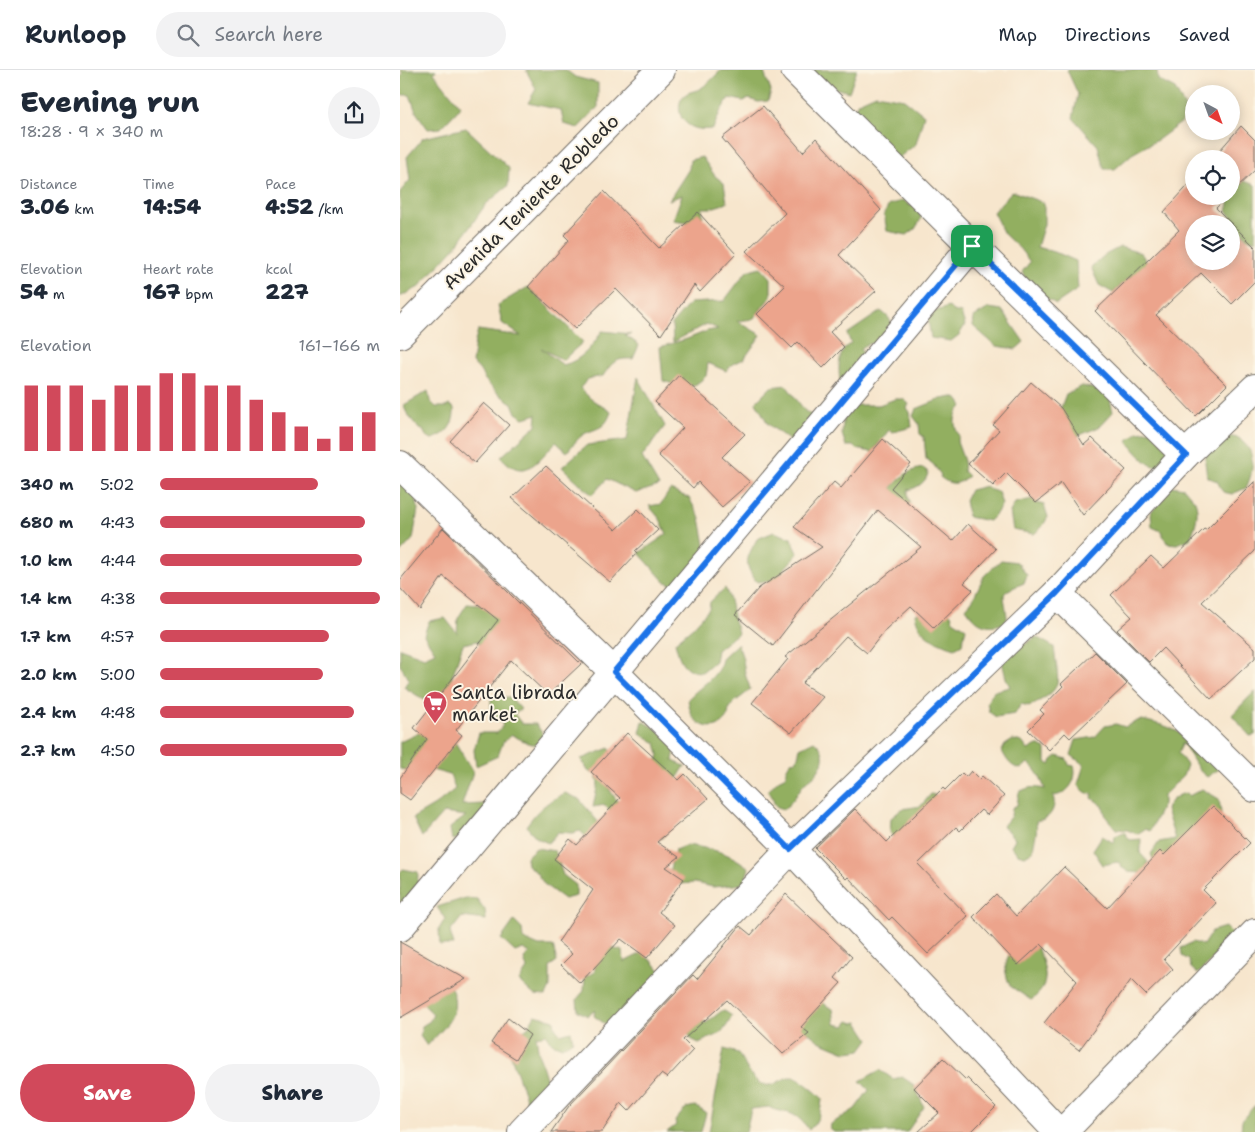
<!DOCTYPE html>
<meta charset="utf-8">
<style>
body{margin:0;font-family:"Shantell Sans",sans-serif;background:#f2f2f3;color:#1f2937;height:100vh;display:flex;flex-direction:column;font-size:19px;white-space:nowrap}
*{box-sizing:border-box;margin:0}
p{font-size:16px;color:#747a83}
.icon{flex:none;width:28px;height:28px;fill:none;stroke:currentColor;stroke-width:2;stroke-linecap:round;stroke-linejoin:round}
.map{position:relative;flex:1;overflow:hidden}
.drawer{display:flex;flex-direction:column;background:#fff;width:400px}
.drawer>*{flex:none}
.needle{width:32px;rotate:139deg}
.buttons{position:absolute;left:785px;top:15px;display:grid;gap:10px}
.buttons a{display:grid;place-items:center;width:55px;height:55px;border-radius:50%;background:#fff;box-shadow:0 2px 12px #0003;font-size:25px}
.pin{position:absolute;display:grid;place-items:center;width:42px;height:42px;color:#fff;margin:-21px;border-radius:10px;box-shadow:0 2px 8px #0006}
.round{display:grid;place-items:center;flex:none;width:52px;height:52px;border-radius:26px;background:#f2f2f3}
.headline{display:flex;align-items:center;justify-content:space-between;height:85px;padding:0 20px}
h1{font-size:28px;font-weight:800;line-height:38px}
.figures{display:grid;grid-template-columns:repeat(3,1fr);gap:8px;height:85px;padding:5px 20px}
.figures div{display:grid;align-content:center}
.figures b{font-size:21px;font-weight:800}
.figures small{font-size:14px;font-weight:400}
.figures p{font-size:14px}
.chart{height:140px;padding:10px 20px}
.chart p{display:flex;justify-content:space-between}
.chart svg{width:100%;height:90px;margin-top:5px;stroke:#d1495b;stroke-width:6}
.primary-button{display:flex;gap:10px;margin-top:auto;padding:10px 20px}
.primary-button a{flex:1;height:58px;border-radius:30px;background:#d1495b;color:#fff;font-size:20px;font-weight:800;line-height:58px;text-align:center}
.primary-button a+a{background:#f2f2f3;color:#1f2937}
ul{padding:0 20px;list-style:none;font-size:16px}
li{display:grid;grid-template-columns:80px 60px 1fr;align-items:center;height:38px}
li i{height:12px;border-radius:6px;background:#d1495b}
header{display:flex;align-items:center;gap:30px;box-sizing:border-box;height:70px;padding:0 25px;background:#fff;border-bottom:1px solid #e0e1e3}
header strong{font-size:24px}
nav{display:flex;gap:28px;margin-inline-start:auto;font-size:18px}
.search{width:350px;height:45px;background:#f2f2f3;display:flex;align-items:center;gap:12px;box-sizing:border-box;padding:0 18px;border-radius:28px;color:#747a83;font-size:19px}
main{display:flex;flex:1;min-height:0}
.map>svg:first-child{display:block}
.forest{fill:#92af61;stroke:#5e6d46}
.building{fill:#eca48c;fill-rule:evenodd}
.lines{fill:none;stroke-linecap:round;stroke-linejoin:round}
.minor-casing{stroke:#726c64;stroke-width:30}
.minor{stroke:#fff;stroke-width:28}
.route-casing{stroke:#fff;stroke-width:10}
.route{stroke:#1a73e8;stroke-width:6}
.labels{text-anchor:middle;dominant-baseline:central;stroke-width:4;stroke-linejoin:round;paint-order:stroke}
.street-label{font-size:19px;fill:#2b2b2b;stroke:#fcf5e5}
.poi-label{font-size:19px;fill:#2b2b2b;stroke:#fcf5e5;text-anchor:start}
</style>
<header>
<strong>Runloop</strong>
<div class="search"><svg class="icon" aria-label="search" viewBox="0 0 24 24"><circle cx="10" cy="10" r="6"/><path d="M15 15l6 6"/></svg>Search here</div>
<nav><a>Map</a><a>Directions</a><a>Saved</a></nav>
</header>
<main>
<section class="drawer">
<div class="headline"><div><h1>Evening run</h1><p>18:28 · 9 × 340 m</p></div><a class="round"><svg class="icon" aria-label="share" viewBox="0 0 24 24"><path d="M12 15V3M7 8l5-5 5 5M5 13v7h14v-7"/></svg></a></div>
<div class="figures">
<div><p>Distance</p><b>3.06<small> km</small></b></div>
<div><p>Time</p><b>14:54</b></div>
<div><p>Pace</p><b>4:52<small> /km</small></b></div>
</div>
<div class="figures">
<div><p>Elevation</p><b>54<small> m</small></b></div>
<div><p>Heart rate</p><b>167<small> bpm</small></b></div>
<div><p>kcal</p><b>227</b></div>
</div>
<div class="chart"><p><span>Elevation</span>161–166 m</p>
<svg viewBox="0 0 160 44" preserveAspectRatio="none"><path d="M5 44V12M15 44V12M25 44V12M35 44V19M45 44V12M55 44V12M65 44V6M75 44V6M85 44V12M95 44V12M105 44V19M115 44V25M125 44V32M135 44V38M145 44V32M155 44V25"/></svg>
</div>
<ul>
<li><b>340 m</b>5:02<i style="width:72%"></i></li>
<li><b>680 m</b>4:43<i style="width:93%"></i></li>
<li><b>1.0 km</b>4:44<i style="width:92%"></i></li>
<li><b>1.4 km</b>4:38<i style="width:100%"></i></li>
<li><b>1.7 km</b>4:57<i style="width:77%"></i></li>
<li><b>2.0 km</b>5:00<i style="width:74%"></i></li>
<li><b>2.4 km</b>4:48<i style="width:88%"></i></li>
<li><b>2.7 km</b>4:50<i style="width:85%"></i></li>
</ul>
<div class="primary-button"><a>Save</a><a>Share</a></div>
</section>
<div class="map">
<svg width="855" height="1062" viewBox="0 0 855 1062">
<rect width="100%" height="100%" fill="#fcf5e5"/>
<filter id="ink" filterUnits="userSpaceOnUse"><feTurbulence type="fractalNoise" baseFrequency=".02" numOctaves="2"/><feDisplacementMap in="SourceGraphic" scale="10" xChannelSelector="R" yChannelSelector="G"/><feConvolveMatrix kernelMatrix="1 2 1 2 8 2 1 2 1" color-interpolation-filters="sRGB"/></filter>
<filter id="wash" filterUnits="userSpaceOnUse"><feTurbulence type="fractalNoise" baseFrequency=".0096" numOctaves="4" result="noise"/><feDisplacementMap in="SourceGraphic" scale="20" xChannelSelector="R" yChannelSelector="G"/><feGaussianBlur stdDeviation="1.12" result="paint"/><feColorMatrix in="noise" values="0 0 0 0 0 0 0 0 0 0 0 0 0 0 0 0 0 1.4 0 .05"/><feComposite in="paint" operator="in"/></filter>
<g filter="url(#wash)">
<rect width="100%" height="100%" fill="#f7e6cd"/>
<g class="forest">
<polygon points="0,0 36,0 34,3 61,37 41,58 28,59 16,42 10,25 0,25 0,7 3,4"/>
<polygon points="126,0 166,0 175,7 198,13 198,37 178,58 164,54 161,40 128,33 136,19"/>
<path d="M321 0H363L371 21 368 31 358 32 350 29 343 31 329 28 320 42 313 59C301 60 293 60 284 51 278 44 277 30 286 24 291 21 297 21 301 18 308 14 315 6 321 0Z"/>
<polygon points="412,0 457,0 449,22 427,16"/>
<polygon points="667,0 757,0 758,10 775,19 785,37 782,52 759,69 732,84 715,99 704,99 698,76 673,48 678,24"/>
<polygon points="476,24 504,29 524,45 516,74 497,89 447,53 458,32"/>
<polygon points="66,58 109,98 108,116 86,134 58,174 19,217 0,227 0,122 10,110 7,87 23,68"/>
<polygon points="302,87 315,106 324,113 327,133 311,138 302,138 303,146 294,153 273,150 282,125 269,130 289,99 290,90"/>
<polygon points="844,111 855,115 855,171 847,168 827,141 832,124"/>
<polygon points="612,121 644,133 644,154 637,177 660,184 676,191 678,219 656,234 631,219 622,202 630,192 620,179 604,164 593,142"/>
<polygon points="504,130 509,135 518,137 521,149 515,159 507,165 487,161 484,144 489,135"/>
<polygon points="720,177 741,183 749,196 731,206 713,223 699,215 691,197 705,185"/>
<path d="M361 197 371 208V226L353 249 337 251 361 265 344 289 334 293 326 301 308 293 306 306C288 323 285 317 263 311L260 277 287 269 307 261 318 259 307 254 273 272 272 254 290 233 324 231 347 201Z"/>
<path d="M128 217 183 272 163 290 141 278 163 295C181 291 193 276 202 261L231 264 225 265 239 275 233 289C216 288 212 292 203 306L188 309 180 318 191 329 211 342C205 359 199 357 184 364 178 368 172 376 167 382L156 372C138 390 125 414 101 387L136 355 137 344 124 348 116 343 112 333C103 328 94 320 87 312 80 304 83 301 72 293L75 271 78 260 121 266 102 253 98 235Z"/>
<polygon points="549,237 553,241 561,243 565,255 559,265 551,271 531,268 528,250 533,242"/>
<polygon points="589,238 602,240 624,272 616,279 596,276 573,256 574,247"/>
<path d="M481 241 488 247 493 255 479 274C471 273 466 273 460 279L474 299 453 318 440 311C438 297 438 281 451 273L447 264Z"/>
<polygon points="238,307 265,356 242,387 259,416 236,423 207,409 192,425 162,397 187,375 227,370"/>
<polygon points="386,315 405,341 424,353 404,382 368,354 356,332 371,317"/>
<polygon points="682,316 695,319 709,325 713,342 699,357 675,367 658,345 666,324"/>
<path d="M28 321 30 331 36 337H46L49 335 54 338C55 354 47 365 32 369L27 368 23 360 19 359C13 350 6 346 4 335Z"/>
<path d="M553 327 559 330 563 336C553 344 553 355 559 366L557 372 564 391 563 401 568 406C558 416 550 415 540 407L541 405 533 394 526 389 524 367 520 364 519 354 513 346 516 339 541 329Z"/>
<polygon points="495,329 503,329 509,334 507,338 510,342 512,357 493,362 489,360 472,382 456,379 453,376 446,376 442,364 444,342 455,335 479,335"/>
<path d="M751 360 771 383 758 397C745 395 736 381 727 371L738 362Z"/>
<path d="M826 366 839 368C842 372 848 376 850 381 855 393 851 408 846 418L832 424 823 422 817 411 807 407 805 392 809 375 818 368Z"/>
<path d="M523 398 528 402C527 412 517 418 508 420V427L510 432 509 437 486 424C499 411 503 401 523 398Z"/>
<polygon points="0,401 16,425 18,439 13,469 0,483"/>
<polygon points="586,416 591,420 598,422 602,434 596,444 589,451 568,447 565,430 570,420"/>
<path d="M772 416 784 418C787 422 792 427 795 431 800 443 795 458 790 469L777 474 767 473 761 461 752 457 751 442Z"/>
<polygon points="270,420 289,428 300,448 306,480 274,516 264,511 239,483 267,464 260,449 249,436 261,434"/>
<polygon points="632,429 636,433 644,435 648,447 642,457 634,464 613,460 610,442 615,433"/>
<path d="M374 462 391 468 398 483 375 510 357 512C342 493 347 488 357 469Z"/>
<path d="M601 490 617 492 627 505 624 513C596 525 605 520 607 548L603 554C584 558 577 554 566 538L572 531 584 506Z"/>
<path d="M325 518C331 530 331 535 333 547 334 552 337 557 338 563L317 580 315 591 302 602C282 602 279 588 275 572L293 557 309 539 310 532Z"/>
<polygon points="67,534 100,537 117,545 89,586 77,571 63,574 51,610 55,626 40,640 4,617 9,609 0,595 0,578 24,587 35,582 24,565 29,551 45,548 57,563 58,548"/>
<path d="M545 539 551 544 553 550 566 558 562 574 555 578C537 572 518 566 515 544Z"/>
<path d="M636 567 654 577C658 613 666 619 629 636L621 634 615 644 596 647 589 642 587 632 594 621 610 617 606 608 601 588 621 571 624 575Z"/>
<path d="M337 574C343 585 343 591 345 603 346 609 349 613 350 619 345 626 333 631 330 638 328 640 329 643 328 645 321 661 302 660 293 647 290 643 289 634 288 629 299 617 321 605 322 588Z"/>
<polygon points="855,621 855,665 850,666 832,645"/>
<polygon points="110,627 121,639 114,644 122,654 136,654 145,667 136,675 128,673 112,665 103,672 98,686 76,696 74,680 79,663 97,663 103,655 91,641 91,628"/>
<path d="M742 650C755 653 779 658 785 669L791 663H817L828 670 824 675 821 698 807 707 799 700 783 673 778 683 787 695 783 706 763 726V734L750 761 745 759 737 764 727 760 716 759 706 747 703 736 692 728 693 724C686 724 682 720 678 714L684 695 671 685 676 670 695 667 705 656 716 654 725 657 737 651Z"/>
<path d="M243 651 260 661 275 679 273 691 285 696C282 701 277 707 276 714 269 737 280 768 249 773L254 698 259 685 256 673 240 663Z"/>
<polygon points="19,663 55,672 73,702 62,735 85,734 97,741 80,763 52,770 50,758 66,746 43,743 22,767 13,748 35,735 55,719 50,705 11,694 17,702 0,699 0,672"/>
<path d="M613 670 622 672 628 680 637 675 646 679V692L650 695 652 690 657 686 667 689 669 695 674 696C678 710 668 725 653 726 656 734 653 745 644 749 642 750 639 750 636 751 638 765 634 768 633 781L625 786 618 784 611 776 615 769 603 756 611 746 612 738 617 735 619 722C631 716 633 717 645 719 641 709 637 700 628 693L621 699C611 697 607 691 602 681L605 675Z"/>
<path d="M414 671C425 680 426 689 418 701 415 706 408 710 404 714 397 723 393 732 384 739 369 736 377 730 368 721L378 710 386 706V700L391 691 397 690 400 678Z"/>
<polygon points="210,678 213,694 208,717 217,731 222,746 215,746 205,735 193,737 198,713 196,705 188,701 181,689"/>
<path d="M802 719 819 729 824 764 755 794 751 784 759 772 775 769 766 740C768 731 778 724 787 723L789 726Z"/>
<path d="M165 723 179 729 199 753 193 773 180 761 172 763 158 762 148 773 137 768 126 756C138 739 147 732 165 723Z"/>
<polygon points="531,724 535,725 538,733 496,772 490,762 491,748 502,739 521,736"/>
<polygon points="724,762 730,770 741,769 740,783 748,792 743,803 729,802 721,797 721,794 717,792 703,795 693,780 702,766 714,773 715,766"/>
<path d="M287 775C312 779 329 782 349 798L344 814 313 817 295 813 278 814 269 803 275 780Z"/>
<polygon points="136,778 155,781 163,805 176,815 176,826 164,829 145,815 135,801 127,795 126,787"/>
<polygon points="3,799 18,802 17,824 0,833 0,802"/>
<polygon points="66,828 77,829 85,840 86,850 62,847 50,862 54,875 40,875 39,859 45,849 37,837"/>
<polygon points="114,851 122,859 123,869 139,876 153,876 157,892 150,897 150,917 146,926 134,925 119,911 127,899 124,889 130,883 123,879 115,882 101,869"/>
<polygon points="825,857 834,866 798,904 791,898 789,890 782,886 781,878 793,872 803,875 812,861"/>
<path d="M636 875C645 896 653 915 631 930L610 916C604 901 604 895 611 880Z"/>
<polygon points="212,878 223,881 224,892 242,883 254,893 265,907 220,955 205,954 194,946 195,940 188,946 178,941 177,929 184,921 185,907 195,902 195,889"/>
<path d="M48 912C65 942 46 955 27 976L20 966 22 956 30 951 33 944 23 934Z"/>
<polygon points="423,932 427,936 433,939 435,954 445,956 449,951 454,953 458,952 469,969 461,980 448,982 443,981 419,971 409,963 400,964 382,936"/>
<path d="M323 940 332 946C322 967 318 963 299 973L291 969 284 955 302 951 306 953Z"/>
<polygon points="135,945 154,950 155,957 160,964 171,961 173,970 162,977 152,973 146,964 136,966 139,985 150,1021 130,1025 127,1031 107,975 113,966 127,959"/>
<path d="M324 979 338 983C344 992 351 1010 362 1014 374 1019 380 1008 391 1007 398 1006 417 1023 422 1028 421 1041 419 1051 409 1060 403 1051 396 1044 385 1042 378 1040 375 1041 369 1037L351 1039 346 1062H309Z"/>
<polygon points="480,1000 493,1009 502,1007 514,1015 524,1037 507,1062 434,1062 430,1059 431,1054 455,1039 469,1020 460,1011"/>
<polygon points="855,1035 855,1062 841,1062 842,1050"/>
<polygon points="295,1036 306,1043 301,1062 267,1062 276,1055 275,1051 286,1038"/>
</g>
<g id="blocks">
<g class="building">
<polygon points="363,36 403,82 416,68 481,140 439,185 476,221 430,262 444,277 423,298 398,272 392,278 357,244 385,216 346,181 385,143 322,68"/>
<polygon points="841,56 855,70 855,100 831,123 831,89 812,89"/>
<path d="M794 109V126H828L816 138 855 177V211L832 234 801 203 756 245 827 315 796 346 695 241 779 160 764 142ZM794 154H831V191H794Z"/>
<polygon points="204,121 259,178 298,142 336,184 300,222 294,215 261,265 216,219 175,259 128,217 169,170 164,165"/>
<polygon points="279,305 345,364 322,387 350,412 322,437 298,412 293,418 258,385 283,358 255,332"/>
<polygon points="631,312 661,338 684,375 692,368 726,400 683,445 661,413 636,433 606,403 593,416 568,394 599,360 593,355"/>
<polygon points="84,333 109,355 75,393 50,371"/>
<polygon points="483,369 511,394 491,418 553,471 568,454 596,479 564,513 573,520 534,558 511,536 486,559 467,583 446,566 402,613 423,627 391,663 352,633 388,589 385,587 521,477 478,440 373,576 335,545 359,518 422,477 394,457 434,412 441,418"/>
<polygon points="146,396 216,460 238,439 258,460 235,481 237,483 210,512 112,428"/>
<polygon points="855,411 855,481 802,532 855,578 855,588 811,629 763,578 749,592 717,560 732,547 711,525 751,486 764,498 804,459 806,460"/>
<polygon points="43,458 181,594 148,625 111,590 56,660 62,665 10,730 0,723 0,708 27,669 14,658 98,550 43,506 20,540 0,518 0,510"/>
<polygon points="695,582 727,614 670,668 665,663 649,680 628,660 644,644 640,640 663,616 661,614"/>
<polygon points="227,663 279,710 285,704 308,729 257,772 279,787 266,797 284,809 259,842 275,855 247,888 221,869 180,913 161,895 172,884 158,872 193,820 154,789 170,769 177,775 220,728 191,702"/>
<polygon points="571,701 579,709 582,706 604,726 587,745 581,740 560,761 556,757 518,794 568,846 528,884 492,847 489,850 448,807 446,809 415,778 455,739 487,772 543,718 545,720 562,703 566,707"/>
<polygon points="813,736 850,773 803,820 816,833 764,889 773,899 746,925 731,910 679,980 644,953 677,911 641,874 618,895 573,847 596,824 616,846 664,797 707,838 760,781 764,785"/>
<polygon points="386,824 452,887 435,908 441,913 401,957 409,963 383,984 327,930 283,970 293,980 267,1008 261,1004 229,1041 221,1033 202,1062 151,1062 169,1036 293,905 297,909 340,856 351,865"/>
<polygon points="0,872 66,909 0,948"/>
<polygon points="108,948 130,965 116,989 91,973"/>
<polygon points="543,988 566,1010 567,1008 596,1037 571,1062 518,1062 539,1043 514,1018"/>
</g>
</g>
</g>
<g filter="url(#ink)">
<use href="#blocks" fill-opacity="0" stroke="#726c64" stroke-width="1"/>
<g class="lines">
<defs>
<g id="minor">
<polyline points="395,0 572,176 785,385"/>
<polyline points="0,264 261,0"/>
<polyline points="0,395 214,602 391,779 658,1062"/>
<polyline points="657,523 855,718"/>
<polyline points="0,857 572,176"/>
<polyline points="122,1062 391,779 657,523 785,385 855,318"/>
<polyline points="663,1062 855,863"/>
</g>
</defs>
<use href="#minor" class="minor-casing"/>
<use href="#minor" class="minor"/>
</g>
</g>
<g class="lines" filter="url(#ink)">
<defs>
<polygon id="route" points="572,176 786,385 657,523 390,779 214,602"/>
</defs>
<use href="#route" class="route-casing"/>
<use href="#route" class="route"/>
</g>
<defs>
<symbol id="supermarket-pin" viewBox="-11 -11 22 30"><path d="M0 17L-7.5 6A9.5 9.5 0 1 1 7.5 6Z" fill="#d1495b" stroke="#fcf5e5"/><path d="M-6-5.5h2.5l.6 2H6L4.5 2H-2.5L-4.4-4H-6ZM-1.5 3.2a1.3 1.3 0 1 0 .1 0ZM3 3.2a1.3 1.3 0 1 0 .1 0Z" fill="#fff"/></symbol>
</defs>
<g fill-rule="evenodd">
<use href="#supermarket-pin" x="21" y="619" width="28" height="38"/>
</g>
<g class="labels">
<g class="street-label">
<text transform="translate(131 132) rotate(-45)">Avenida Teniente Robledo</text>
</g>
<g class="poi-label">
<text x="52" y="622">Santa librada<tspan x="52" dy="22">market</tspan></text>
</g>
</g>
</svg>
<div class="buttons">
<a><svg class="needle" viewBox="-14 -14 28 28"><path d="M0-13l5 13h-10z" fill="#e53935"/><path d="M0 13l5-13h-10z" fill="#747a83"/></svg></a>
<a><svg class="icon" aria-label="locate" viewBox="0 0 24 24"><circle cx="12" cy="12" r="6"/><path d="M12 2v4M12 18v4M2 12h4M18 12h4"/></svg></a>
<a><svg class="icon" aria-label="layers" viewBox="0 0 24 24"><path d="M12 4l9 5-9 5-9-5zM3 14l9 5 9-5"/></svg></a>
</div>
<div class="pin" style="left:572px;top:176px;background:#1e9e55"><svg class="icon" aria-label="arrive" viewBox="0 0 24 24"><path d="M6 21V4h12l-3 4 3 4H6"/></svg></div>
</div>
</main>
